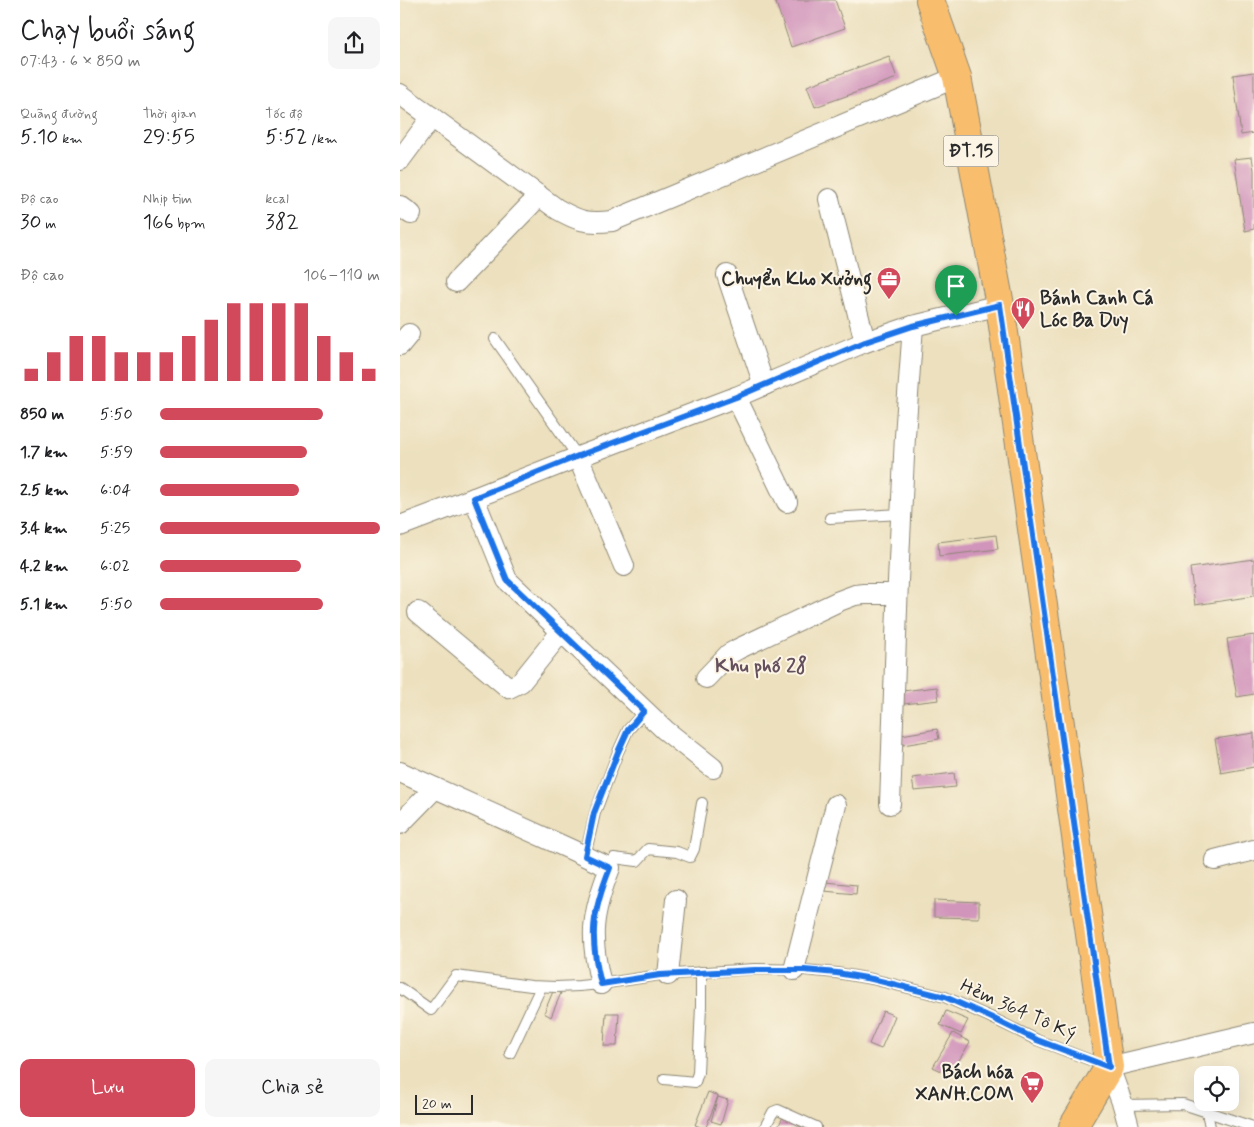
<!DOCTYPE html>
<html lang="vi">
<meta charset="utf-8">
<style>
body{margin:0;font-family:Mynerve,sans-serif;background:#f6f6f6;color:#202124;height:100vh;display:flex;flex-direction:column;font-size:19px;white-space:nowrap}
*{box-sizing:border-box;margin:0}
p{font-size:16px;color:#757577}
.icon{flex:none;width:28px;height:28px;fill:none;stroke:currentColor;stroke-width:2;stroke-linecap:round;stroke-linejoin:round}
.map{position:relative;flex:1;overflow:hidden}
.panel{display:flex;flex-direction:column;background:#fff;width:400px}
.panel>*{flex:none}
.controls{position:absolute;left:794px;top:1066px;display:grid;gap:10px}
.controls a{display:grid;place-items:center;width:45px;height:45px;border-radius:10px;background:#fff;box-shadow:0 5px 20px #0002;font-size:25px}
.scale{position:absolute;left:15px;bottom:12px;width:58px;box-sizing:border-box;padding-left:5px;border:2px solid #2b2b2b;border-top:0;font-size:14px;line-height:18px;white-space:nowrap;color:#2b2b2b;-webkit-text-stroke:4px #fcf5e5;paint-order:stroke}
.pin{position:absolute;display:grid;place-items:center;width:42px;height:42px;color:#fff;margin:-51px -21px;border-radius:50% 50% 50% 0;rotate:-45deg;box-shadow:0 0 5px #0007}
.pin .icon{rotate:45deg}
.round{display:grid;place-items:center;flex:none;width:52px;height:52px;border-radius:10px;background:#f6f6f6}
.summary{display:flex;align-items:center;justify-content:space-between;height:85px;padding:0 20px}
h1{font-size:28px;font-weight:600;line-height:38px}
.figures{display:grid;grid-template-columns:repeat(3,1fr);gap:8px;height:85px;padding:5px 20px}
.figures div{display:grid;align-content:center}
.figures b{font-size:21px;font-weight:600}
.figures small{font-size:14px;font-weight:400}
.figures p{font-size:14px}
.chart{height:140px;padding:10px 20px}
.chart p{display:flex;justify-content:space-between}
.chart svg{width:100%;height:90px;margin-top:5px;stroke:#d1495b;stroke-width:6}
.primary-button{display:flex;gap:10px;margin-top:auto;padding:10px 20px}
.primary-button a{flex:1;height:58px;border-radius:10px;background:#d1495b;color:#fff;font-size:20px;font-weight:600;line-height:58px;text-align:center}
.primary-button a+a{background:#f6f6f6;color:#202124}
ul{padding:0 20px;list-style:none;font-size:16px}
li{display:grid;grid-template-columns:80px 60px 1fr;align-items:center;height:38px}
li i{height:12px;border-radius:6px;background:#d1495b}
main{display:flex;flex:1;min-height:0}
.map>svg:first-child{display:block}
.building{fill:#d194bb}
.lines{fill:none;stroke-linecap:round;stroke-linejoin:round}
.service-casing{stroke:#8c8674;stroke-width:12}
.minor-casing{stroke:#8c8674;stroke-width:22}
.primary-casing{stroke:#8c8674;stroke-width:30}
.service{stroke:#fff;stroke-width:10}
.minor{stroke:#fff;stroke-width:20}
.primary{stroke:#f9be6d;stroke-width:28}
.route-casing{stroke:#fff;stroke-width:10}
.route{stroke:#1a73e8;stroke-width:6}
.labels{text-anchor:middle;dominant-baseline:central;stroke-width:4;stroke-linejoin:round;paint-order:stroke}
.shield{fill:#fcf5e5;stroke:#6a6863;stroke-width:1}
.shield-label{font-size:18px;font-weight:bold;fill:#2b2b2b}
.poi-label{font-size:19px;font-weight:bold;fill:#2b2b2b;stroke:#fcf5e5;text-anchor:end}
.street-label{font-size:19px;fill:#2b2b2b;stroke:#fcf5e5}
.neighbourhood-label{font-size:20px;font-weight:bold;fill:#65505d;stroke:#fcf5e5}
</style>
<main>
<section class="panel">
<div class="summary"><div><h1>Chạy buổi sáng</h1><p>07:43 · 6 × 850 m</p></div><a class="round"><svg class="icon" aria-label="share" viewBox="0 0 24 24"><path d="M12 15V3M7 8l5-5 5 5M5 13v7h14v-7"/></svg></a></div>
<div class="figures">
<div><p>Quãng đường</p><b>5.10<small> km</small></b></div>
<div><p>Thời gian</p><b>29:55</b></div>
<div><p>Tốc độ</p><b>5:52<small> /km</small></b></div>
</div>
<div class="figures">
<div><p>Độ cao</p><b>30<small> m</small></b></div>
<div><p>Nhịp tim</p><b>166<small> bpm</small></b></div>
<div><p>kcal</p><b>382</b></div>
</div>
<div class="chart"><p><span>Độ cao</span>106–110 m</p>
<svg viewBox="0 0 160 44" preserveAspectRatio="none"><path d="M5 44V38M15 44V30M25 44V22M35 44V22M45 44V30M55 44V30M65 44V30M75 44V22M85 44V14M95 44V6M105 44V6M115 44V6M125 44V6M135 44V22M145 44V30M155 44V38"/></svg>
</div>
<ul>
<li><b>850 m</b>5:50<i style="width:74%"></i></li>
<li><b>1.7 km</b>5:59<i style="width:67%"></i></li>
<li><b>2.5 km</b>6:04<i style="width:63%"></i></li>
<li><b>3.4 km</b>5:25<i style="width:100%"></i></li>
<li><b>4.2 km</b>6:02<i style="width:64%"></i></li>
<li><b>5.1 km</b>5:50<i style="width:74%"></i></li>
</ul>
<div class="primary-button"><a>Lưu</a><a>Chia sẻ</a></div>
</section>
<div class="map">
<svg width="854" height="1127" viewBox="0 0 854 1127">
<rect width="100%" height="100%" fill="#fcf5e5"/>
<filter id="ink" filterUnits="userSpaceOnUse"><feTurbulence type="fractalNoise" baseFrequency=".02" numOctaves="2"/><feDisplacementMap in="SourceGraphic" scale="10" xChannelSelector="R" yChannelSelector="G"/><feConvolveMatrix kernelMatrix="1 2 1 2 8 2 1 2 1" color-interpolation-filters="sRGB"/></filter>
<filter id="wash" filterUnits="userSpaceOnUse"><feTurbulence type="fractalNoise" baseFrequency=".0096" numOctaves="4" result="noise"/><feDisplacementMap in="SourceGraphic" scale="20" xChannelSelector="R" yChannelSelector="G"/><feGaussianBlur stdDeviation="1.12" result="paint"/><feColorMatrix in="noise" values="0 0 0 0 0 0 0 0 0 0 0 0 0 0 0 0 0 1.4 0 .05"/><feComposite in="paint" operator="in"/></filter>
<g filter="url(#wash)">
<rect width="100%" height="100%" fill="#ece0be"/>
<g id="blocks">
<g class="building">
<polygon points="375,0 435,0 445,28 391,47"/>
<polygon points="489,56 497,78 415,107 407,86"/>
<polygon points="854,72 854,133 841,135 833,75"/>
<polygon points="852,157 854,170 854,229 845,231 834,159"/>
<polygon points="596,535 598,549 539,556 538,542"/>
<polygon points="854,559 854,596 795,605 790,568"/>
<polygon points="854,635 854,694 837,697 827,639"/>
<polygon points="537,687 539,700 504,704 502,691"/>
<polygon points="537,729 539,739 503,745 501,735"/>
<polygon points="854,733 854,767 821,773 815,739"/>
<polygon points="554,773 556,787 514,791 512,778"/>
<polygon points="425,882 457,885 456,894 424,891"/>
<polygon points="534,900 579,902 579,918 534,917"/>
<polygon points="154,989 161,993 151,1017 144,1013"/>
<polygon points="483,1011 495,1016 481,1049 469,1044"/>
<polygon points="546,1011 568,1020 561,1034 540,1025"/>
<polygon points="206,1013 219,1013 217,1046 204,1046"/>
<polygon points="553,1033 570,1042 550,1075 533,1067"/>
<polygon points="308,1092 318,1096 306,1127 301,1127 295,1125"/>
<polygon points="318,1097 328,1100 321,1124 311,1121"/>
<polygon points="383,1117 402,1127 378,1127"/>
</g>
</g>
</g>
<g filter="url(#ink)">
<use href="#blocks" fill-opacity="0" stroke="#8c8674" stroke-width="1"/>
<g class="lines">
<defs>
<g id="service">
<polyline points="95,339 178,457"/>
<polyline points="430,518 501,514"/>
<polyline points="185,856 195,813 218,752 228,730 245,711"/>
<polyline points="210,868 214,858 237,861 248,849 277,852 290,857 294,849 302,803"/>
<polyline points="0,988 31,1010 56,976 131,986 156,987 179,986 201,984 260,975 355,969 404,970 437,973 472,979 545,997 590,1017 637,1040 706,1066"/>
<polyline points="110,1053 141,987"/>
<polyline points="264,1079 295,1082 298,1073 301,1006 301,972"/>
<polyline points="723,1105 783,1104 853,1127"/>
<polyline points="807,1112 810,1127"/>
<polyline points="365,1127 373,1112 378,1110 416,1127"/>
</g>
<g id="minor">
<path d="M0 94 157 209C178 221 187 224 212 221L557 77"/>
<polyline points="0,160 32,117"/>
<polyline points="429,199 465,342"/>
<polyline points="0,206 11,214"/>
<polyline points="327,275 364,385"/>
<polyline points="56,282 139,196"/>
<polyline points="0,345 9,334"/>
<polyline points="336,397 387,502"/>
<polyline points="178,457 224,566"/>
<polyline points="74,498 107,580 265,730 313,768"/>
<polyline points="0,526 74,498 178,457 336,397 465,342 513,326 600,305"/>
<polyline points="18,612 109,688 121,682 161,632"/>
<polyline points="306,678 329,654 338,649 439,601 455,595 464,594 497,594"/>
<path d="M0 772 172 850 210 868C192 913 189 937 201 984"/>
<polyline points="490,804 498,581 505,436 513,326"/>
<polyline points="0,824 35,788"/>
<polyline points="815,860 854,850"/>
<polyline points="394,970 436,805"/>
<polyline points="268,975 276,900"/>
<polyline points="729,1127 723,1105 709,1067 854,1033"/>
</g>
<polyline id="primary" points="530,0 557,77 600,305 709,1067 673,1127"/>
</defs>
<use href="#service" class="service-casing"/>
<use href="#minor" class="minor-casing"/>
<use href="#primary" class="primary-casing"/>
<use href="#service" class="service"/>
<use href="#minor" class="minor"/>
<use href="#primary" class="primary"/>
</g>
</g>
<g class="lines" filter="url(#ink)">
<defs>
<path id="route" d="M600 305 709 1067 637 1040 590 1017 545 997 472 979 437 973 404 970H355L260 975 201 984C189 937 192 913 210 868L185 856 194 813 218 752 228 730 244 711 107 580 74 498 178 456 336 397 465 342 513 326Z"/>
</defs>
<use href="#route" class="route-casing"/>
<use href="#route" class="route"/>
</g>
<defs>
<symbol id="office-pin" viewBox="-11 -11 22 30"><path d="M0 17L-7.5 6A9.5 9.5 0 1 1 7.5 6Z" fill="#d1495b" stroke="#fcf5e5"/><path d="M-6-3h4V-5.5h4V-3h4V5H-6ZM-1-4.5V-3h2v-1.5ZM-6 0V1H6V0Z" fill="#fff"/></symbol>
<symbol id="restaurant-pin" viewBox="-11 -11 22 30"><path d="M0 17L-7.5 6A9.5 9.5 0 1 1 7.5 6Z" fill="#d1495b" stroke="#fcf5e5"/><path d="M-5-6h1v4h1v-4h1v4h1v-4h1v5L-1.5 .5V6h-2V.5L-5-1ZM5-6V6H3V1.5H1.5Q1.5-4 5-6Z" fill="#fff"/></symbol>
<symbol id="supermarket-pin" viewBox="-11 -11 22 30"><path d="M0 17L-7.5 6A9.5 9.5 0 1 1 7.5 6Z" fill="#d1495b" stroke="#fcf5e5"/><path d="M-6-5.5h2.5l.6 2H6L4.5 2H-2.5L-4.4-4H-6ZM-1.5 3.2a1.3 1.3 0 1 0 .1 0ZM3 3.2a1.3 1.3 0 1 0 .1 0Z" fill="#fff"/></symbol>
</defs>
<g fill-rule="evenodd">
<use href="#office-pin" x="475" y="265" width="28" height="38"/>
<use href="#restaurant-pin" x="609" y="295" width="28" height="38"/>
<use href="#supermarket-pin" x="618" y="1069" width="28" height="38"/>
</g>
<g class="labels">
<rect class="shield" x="543.5" y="135.5" width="55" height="31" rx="4"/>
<g class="shield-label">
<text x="571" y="151">ĐT.15</text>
</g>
<g class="poi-label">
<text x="472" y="279">Chuyển Kho Xưởng</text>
<text x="640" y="298" text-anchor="start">Bánh Canh Cá<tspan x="640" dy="22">Lóc Ba Duy</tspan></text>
<text x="614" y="1072">Bách hóa<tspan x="614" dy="22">XANH.COM</tspan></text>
</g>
<g class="street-label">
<text transform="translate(618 1010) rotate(24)">Hẻm 364 Tô Ký</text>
</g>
<g class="neighbourhood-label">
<text x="361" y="666">Khu phố 28</text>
</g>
</g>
</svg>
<div class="controls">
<a><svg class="icon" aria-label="locate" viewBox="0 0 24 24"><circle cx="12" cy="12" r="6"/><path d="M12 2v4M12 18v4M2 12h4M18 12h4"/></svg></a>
</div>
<div class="scale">20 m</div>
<div class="pin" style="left:556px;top:316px;background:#1e9e55"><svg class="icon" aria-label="arrive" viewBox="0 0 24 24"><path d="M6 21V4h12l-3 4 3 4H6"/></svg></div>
</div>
</main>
